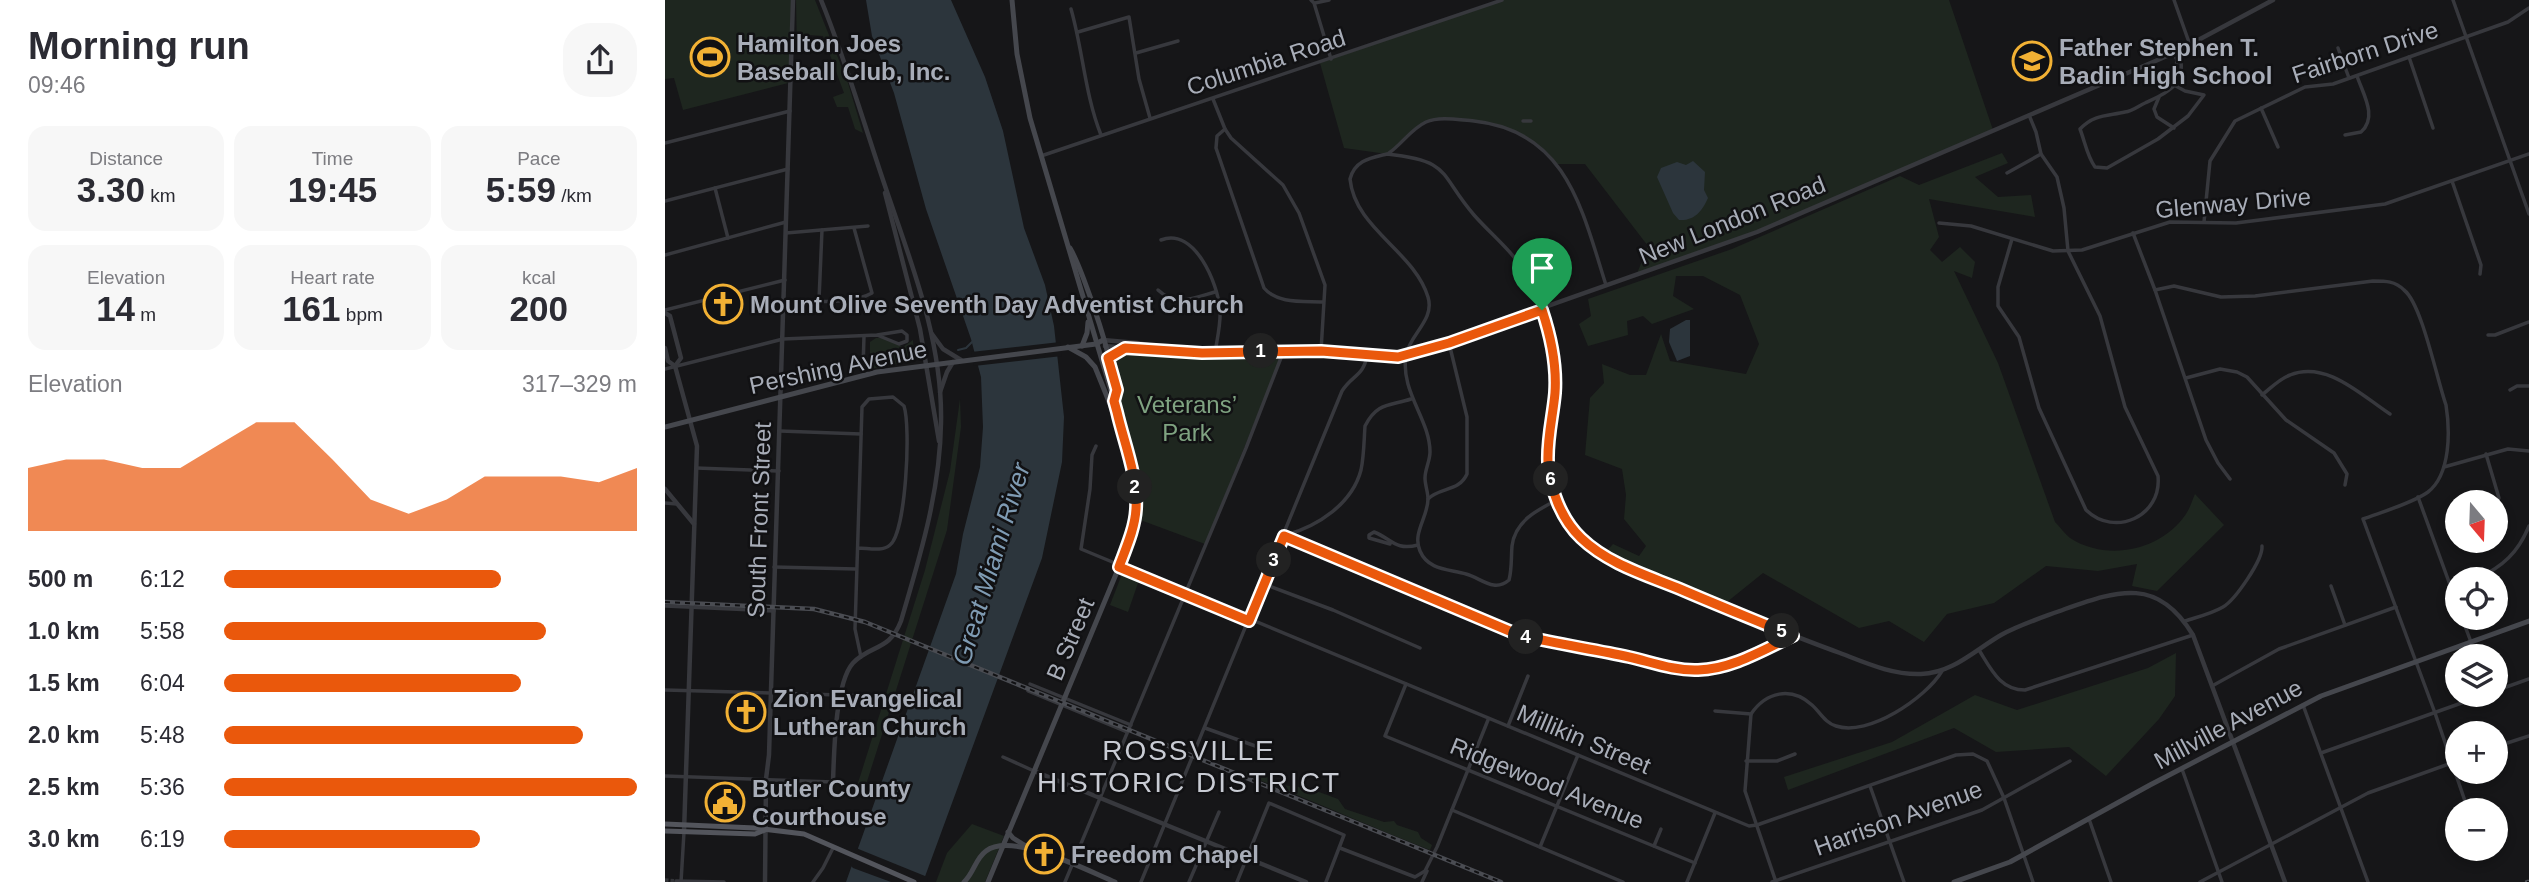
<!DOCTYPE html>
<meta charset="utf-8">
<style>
body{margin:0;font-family:Arial,sans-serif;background:#f7f7f7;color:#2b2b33;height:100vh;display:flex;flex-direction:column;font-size:26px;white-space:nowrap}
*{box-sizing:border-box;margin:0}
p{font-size:23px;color:#7c7c81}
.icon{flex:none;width:38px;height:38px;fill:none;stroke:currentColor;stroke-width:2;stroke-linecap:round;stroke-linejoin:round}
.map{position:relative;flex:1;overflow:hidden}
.sheet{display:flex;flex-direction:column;background:#fff;width:665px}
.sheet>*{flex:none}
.needle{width:46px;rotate:161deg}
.buttons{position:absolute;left:1780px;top:490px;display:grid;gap:14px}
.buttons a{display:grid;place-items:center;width:63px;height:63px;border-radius:50%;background:#fff;box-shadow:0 4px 10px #0003;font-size:35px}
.pin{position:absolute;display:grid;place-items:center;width:60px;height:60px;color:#fff;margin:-72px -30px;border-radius:50% 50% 50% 0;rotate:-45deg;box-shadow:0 0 7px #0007}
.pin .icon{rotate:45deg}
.km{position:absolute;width:35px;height:35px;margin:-18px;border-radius:50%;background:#222;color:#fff;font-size:19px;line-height:35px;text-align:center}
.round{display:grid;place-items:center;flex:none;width:74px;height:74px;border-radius:28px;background:#f7f7f7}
.summary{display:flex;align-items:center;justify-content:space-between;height:119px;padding:0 28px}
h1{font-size:38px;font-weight:700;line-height:52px}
.figures{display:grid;grid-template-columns:repeat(3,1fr);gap:10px;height:119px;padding:7px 28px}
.figures div{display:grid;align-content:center;border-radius:18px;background:#f7f7f7;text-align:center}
.figures b{font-size:35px;font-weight:700}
.figures small{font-size:19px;font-weight:400}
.figures p{font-size:19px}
.chart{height:196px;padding:14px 28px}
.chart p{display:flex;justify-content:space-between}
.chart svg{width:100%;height:126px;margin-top:7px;fill:#ea580c;opacity:.7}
ul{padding:0 28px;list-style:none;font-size:23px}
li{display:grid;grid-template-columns:112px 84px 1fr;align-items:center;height:52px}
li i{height:18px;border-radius:9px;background:#ea580c}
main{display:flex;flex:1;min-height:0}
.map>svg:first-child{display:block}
.green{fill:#1e261f}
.water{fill:#2c353c}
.pier{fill:#161618}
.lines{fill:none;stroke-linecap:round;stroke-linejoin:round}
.stream{stroke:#2c353c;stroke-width:2}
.minor-tunnel{stroke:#333438;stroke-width:3.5;stroke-dasharray:3.5 2;stroke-linecap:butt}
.minor{stroke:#37383d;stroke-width:3.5}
.tertiary{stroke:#37383d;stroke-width:4.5}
.secondary{stroke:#45474d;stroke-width:5}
.primary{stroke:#53555c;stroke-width:5}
.rail-casing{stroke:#4a4c52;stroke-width:4.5}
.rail{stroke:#111113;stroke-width:2;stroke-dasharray:5;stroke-linecap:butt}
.route-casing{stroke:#fff;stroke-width:14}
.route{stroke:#ea580c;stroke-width:9}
.labels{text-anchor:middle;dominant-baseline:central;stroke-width:5;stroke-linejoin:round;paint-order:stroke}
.poi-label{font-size:24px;font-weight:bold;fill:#a8adb8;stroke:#111113;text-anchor:start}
.street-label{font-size:24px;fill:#a8adb8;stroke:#111113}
.park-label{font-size:24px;fill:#7fa381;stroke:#111113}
.water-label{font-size:26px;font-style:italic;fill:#7f9bb3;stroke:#111113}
.quarter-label{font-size:28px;letter-spacing:2px;fill:#c9ccd4;stroke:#111113}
</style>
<main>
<section class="sheet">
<div class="summary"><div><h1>Morning run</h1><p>09:46</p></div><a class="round"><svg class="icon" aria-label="share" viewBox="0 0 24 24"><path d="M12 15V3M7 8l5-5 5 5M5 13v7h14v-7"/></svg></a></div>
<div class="figures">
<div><p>Distance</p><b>3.30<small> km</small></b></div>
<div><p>Time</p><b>19:45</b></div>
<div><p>Pace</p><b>5:59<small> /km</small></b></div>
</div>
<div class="figures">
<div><p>Elevation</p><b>14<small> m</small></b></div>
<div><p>Heart rate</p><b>161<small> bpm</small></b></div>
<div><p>kcal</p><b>200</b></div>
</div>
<div class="chart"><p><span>Elevation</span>317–329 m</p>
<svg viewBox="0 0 160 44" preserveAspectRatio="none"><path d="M0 44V22L10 19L20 19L30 22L40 22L50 14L60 6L70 6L80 19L90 33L100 38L110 33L120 25L130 25L140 25L150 27L160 22V44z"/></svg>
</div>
<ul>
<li><b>500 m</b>6:12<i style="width:67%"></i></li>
<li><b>1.0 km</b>5:58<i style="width:78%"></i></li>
<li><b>1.5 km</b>6:04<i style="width:72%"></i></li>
<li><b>2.0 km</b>5:48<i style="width:87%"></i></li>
<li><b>2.5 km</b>5:36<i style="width:100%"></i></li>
<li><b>3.0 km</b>6:19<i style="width:62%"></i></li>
</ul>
</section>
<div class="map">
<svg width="1864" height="882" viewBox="0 0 1864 882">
<rect width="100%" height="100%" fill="#161618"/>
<g class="green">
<polygon points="0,0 128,0 127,82 18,110 9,78 0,79"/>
<polygon points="131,0 150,0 183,83 198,133 190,129 183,107 172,107 168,97 179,93 158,36 143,35 139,47 132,49"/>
<path d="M837 0H1284L1328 130 1092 232 971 276 983 246 920 164H892C865 132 832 123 791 121 783 120 773 118 765 121 750 126 735 144 722 154L679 148 655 63Z"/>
<path d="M1337 153 1343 163 1310 177 1333 197 1366 195 1370 217 1264 199 1274 237 1265 250 1277 262 1295 247 1310 262 1307 278 1289 271 1333 363 1390 522C1395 527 1400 534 1405 538 1442 562 1496 551 1521 514 1525 508 1527 501 1530 494L1559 525 1492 591 1467 586 1472 564 1433 571 1381 566 1329 603 1282 614 1259 642 1224 621 1194 628 1098 573 1062 602 941 552 948 544 974 556 981 546 959 519 961 495 957 469 920 455 925 398 939 383 937 364 965 375H981L996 334 1005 361 1081 374 1094 344 1075 295 1038 276H1011L1008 296 1029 309 987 324 978 316 962 321 963 335 923 346 914 324 926 316 923 299 1067 249 1235 176 1254 185Z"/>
<polygon points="211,338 218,338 238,347 248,340 249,361 205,369 205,342"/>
<polygon points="460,348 503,352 619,350 540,544 470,518 471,493 451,412 443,358"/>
<polygon points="295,399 296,427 282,530 199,791 188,787 193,783 260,570 285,471"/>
<polygon points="457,574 474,580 463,612 445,605"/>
<polygon points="1511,653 1510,696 1494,719 1441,776 1404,747 1331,752 1289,728 1123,790 1119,777 1227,742 1310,695 1352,710 1483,668"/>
<path d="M582 771 608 778 617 785 643 788 673 799 680 809 719 822 729 821 732 825 753 832 756 838 767 845 765 850C703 826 643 798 581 775Z"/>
<polygon points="307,824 339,836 320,882 271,882 282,853"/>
</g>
<g class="water">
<polygon points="201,0 286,0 320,77 338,131 359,228 380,285 389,326 399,417 397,462 377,558 258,882 181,882 291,574 298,534 315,467 318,427 316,377 306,339 261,209 229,93 207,36"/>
<path d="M1028 161 1040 172 1039 190 1043 198C1037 211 1030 221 1014 220L1008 213 992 177 996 168 1012 162 1021 165Z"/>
<polygon points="1021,320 1025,320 1025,356 1012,361 1004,342 1005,329"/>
</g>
<g class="pier">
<polygon points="395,342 397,356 309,366 306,352"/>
<polygon points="191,848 260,876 263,878 262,882 226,882 188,868 185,865"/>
</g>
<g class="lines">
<polyline class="stream" points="293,350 301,348 307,342"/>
<polyline class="minor-tunnel" points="0,880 11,881"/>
<g class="minor">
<polyline points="646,0 649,3 666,59"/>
<polyline points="1509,0 1525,45"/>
<polyline points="1788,0 1864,214"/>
<polyline points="650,3 664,0"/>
<path d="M406 9C418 51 420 95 436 135"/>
<polyline points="413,32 464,17 474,79 485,118"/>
<polyline points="1673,48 1684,78"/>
<polyline points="471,53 513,41"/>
<polyline points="1509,53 1512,60 1509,83"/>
<polyline points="1744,57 1768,128"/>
<path d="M1509 85 1520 91 1539 95 1523 116 1493 139 1442 168 1430 167C1422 156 1420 142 1415 129 1429 114 1443 116 1460 112 1468 111 1473 106 1480 103 1505 91 1523 84 1514 51"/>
<polyline points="1494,97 1489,109 1492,117 1509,128"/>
<polyline points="548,99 560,129 566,138 618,185 634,213 660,285 656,351"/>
<polyline points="1596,108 1613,147"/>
<polyline points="858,121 866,121"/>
<path d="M560 129 552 136 551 148 599 288C612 304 638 301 658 302"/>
<path d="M1680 135 1696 132C1713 117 1698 94 1692 76"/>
<polyline points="0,143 125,111"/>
<path d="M724 153C737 144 746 129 761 122 775 116 794 120 809 121 902 131 917 210 941 285"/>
<path d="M722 154C787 161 773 173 809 215 823 231 840 245 853 262 879 299 893 349 890 394 886 438 878 455 892 500 872 510 850 521 847 546 846 558 847 569 844 580 829 593 816 578 801 574 783 569 763 570 755 551 747 533 763 517 763 499 763 492 760 485 760 478 760 469 765 461 765 452 765 419 735 392 741 355 745 334 770 320 763 297 749 251 690 229 685 179 690 160 706 158 722 154Z"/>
<polyline points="376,156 837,0"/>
<polyline points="1342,173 1376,154"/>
<polyline points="1787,181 1816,265 1815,274"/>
<polyline points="50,188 63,238"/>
<polyline points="0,201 123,169"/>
<polyline points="1539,222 1545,161 1570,121 1640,87 1668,84 1843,22 1864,8"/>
<polyline points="1274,223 1306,226 1388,251 1417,250 1505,222 1571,223 1720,204 1864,154"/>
<polyline points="121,233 203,226"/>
<polyline points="1468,233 1490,290 1541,440 1553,463 1565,479"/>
<path d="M1347 239 1333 287V306L1354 337 1374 408 1421 510C1450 538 1497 516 1493 476L1460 407 1435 316 1403 251 1399 208 1392 177 1376 154 1371 132 1364 115"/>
<path d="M496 240C530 227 553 284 555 310 556 324 552 339 550 353"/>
<polyline points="0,255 121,222"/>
<path d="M493 290C511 307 529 298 550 292"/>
<path d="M1490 290 1509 286 1556 297 1590 296 1708 281C1721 281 1730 281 1739 290 1757 304 1772 380 1781 405 1785 430 1786 474 1763 492 1748 503 1717 512 1698 519L1770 713 1803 810"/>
<polyline points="154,300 157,230"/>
<path d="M119 301C142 301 187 305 207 293L189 228"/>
<polyline points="0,310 120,280"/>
<polyline points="1823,335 1830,335 1864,322"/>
<polyline points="198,368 199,336"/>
<polyline points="0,369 118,339 212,335 234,344 242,341 242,335 237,331 212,335"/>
<polyline points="1521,378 1555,369 1572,372 1582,377 1621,420 1669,453 1682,474 1680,485"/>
<polyline points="1845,390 1852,386 1864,386"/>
<path d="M1597 395C1606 388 1614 379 1625 375 1661 360 1696 395 1725 414"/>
<polyline points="115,431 196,434"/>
<polyline points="431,446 427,455 425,489 416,549 1084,826 1092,825 1291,755 1308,754 1322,761 1339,798 1368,882"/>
<polyline points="1821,454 1834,498"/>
<polyline points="1779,467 1843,449 1864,451"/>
<polyline points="31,468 114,471"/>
<polyline points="1753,497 1792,604"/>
<path d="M763 499C775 487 794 492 802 474V417L784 343"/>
<polyline points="0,503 12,504"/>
<path d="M621 535C653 526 687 504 696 470 699 456 699 440 700 426 712 402 725 406 746 399"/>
<path d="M619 536 854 635C891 644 928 649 964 657 986 662 1010 671 1033 670 1066 669 1098 650 1128 636"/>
<path d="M725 544 704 538V535L709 532C727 539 730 551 753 545"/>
<path d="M193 548C203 548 217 552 225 545 241 532 246 427 239 406L228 397 204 399 197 407 190 629 196 657"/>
<polyline points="109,567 191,569"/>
<path d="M1812 579C1838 566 1853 553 1864 526"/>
<polyline points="599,584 668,610 755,648"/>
<polyline points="1666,586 1680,625"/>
<polyline points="0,606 109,611"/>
<polyline points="1797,618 1806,642"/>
<path d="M1520 621C1532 617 1546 614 1558 607 1570 600 1598 560 1597 546"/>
<path d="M1314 650C1326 669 1335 690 1360 690L1528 635"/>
<polyline points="365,684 466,725"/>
<polyline points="741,684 720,736 1030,863"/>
<polyline points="1547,686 1614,649 1731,607"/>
<polyline points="0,690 210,696"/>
<polyline points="363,691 462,732"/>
<polyline points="1830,691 1864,679"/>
<polyline points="1638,705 1703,882"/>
<polyline points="1050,711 1086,714"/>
<polyline points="843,726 863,676"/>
<polyline points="540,728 596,748"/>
<polyline points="1830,747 1864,736"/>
<polyline points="1656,753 1819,695"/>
<polyline points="338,757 369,771"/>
<polyline points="1081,761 1112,761 1130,754"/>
<polyline points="1517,769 1557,882"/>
<polyline points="0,776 168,782"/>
<polyline points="1205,786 1239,882"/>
<polyline points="787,810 958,882"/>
<polyline points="1424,819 1446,882"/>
<polyline points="989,846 996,829"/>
<polyline points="875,847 913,755"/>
<polyline points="675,848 750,877 760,871 772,847 823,720"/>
<polyline points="11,881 59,882"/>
<polyline points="16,882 19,832"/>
<polyline points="148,882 158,868 168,848"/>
<polyline points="400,882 581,448 619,350"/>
<path d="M476 882 677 391C687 375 699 376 702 355"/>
<polyline points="524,882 554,812"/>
<polyline points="572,882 604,803 679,835 661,882"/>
<polyline points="757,882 762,871"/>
<polyline points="1022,882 1050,813"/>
<polyline points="1107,882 1317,810 1405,761"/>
<path d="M1111 882 1080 791 1086 714C1101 692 1126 686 1147 705 1155 712 1160 723 1171 726 1203 737 1261 698 1277 671"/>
<polyline points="1535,882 1703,793 1792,761"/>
</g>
<g class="tertiary">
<path d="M156 0C179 56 196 114 215 171 242 253 278 336 276 423 275 492 255 556 236 621 224 652 206 644 188 663 170 683 169 754 168 782"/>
<polyline points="220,193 255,329 274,441"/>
<polyline points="0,313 5,316 16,358 10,366"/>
<polyline points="267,334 278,349 296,360"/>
<polyline points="438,340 472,343 510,350"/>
<polyline points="440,346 503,352 656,351 741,356 1092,232 1509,53 1608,0"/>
<polyline points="0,348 3,361 10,366 32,446 19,832"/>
<polyline points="275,392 282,372 288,362"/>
<polyline points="0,489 29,524"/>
<path d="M892 500C900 519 910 534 926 547 962 574 1010 587 1051 604 1092 621 1133 638 1175 653 1201 663 1227 675 1256 674 1288 673 1310 650 1336 635 1356 624 1379 617 1400 609 1454 590 1493 577 1528 635L1620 882"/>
<polyline points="369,771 641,882"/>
<polyline points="100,882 101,779 104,755 106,690 128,0"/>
</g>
<g class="secondary">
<path d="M405 248C418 270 456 379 449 401"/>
<polyline points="417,346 422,333 423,322"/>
<polyline points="403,347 421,357 430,367 449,414"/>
<polyline points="443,358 460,348"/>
<polyline points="0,427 212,372 431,344 438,340"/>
<polyline points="343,832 348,838 364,848"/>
<path d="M299 882C309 873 310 859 321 851 347 831 423 871 450 882"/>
<polyline points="323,882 454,567 470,518 469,475 449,401 365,118 352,54 347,0"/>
<polyline points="1289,882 1345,862 1485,785 1656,696 1864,621"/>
</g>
<g class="primary">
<polyline points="0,824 90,828 139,834 249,882"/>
<polyline points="0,831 90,834 100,830"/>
</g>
<defs>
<g id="rail">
<polyline points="0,602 149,609 200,622 836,882"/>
<polyline points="1862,882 1864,882"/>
</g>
</defs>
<use href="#rail" class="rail-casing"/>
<use href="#rail" class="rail"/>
</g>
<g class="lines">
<defs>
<path id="route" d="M877 310C886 337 892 364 890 393 888 416 882 438 883 462 885 489 896 519 916 538 943 564 981 575 1015 589 1052 605 1090 620 1128 636 1098 650 1067 669 1033 670 1010 671 986 662 964 657 928 649 891 644 854 635L619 536 584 621 454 567C461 548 470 528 471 509 473 476 459 443 452 412L449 401 452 390 443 358 460 348 537 353 656 351 733 357 784 343Z"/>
</defs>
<use href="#route" class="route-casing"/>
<use href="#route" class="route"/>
</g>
<defs>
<symbol id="stadium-ring" viewBox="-11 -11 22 22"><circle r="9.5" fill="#111113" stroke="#f2b134" stroke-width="1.5"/><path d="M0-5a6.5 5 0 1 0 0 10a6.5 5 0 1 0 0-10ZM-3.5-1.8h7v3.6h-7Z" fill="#f2b134"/></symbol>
<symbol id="school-ring" viewBox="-11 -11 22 22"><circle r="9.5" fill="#111113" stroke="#f2b134" stroke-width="1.5"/><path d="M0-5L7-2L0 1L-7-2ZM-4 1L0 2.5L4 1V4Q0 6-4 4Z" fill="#f2b134"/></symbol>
<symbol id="church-ring" viewBox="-11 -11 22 22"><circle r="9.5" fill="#111113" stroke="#f2b134" stroke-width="1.5"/><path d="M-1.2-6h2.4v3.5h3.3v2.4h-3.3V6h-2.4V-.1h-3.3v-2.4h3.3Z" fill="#f2b134"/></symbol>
<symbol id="civic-ring" viewBox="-11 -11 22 22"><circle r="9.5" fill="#111113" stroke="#f2b134" stroke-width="1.5"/><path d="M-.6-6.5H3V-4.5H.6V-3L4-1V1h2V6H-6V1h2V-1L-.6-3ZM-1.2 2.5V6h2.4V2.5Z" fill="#f2b134"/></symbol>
</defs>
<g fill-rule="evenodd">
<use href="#stadium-ring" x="23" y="35" width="44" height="44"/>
<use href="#school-ring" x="1345" y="39" width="44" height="44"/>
<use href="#church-ring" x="36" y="282" width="44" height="44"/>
<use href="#church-ring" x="59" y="690" width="44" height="44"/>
<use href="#civic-ring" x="38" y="780" width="44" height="44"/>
<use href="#church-ring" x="357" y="832" width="44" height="44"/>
</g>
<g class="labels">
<g class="poi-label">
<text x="72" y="43">Hamilton Joes<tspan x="72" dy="28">Baseball Club, Inc.</tspan></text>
<text x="1394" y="47">Father Stephen T.<tspan x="1394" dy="28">Badin High School</tspan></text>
<text x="85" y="304">Mount Olive Seventh Day Adventist Church</text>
<text x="108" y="698">Zion Evangelical<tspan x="108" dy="28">Lutheran Church</tspan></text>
<text x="87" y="788">Butler County<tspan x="87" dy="28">Courthouse</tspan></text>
<text x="406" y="854">Freedom Chapel</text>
</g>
<g class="street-label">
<text transform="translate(1700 52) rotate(-18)">Fairborn Drive</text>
<text transform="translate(601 62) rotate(-18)">Columbia Road</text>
<text transform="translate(1568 203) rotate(-5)">Glenway Drive</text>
<text transform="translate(1067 220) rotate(-22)">New London Road</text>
<text transform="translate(173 367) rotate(-12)">Pershing Avenue</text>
<text transform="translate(94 520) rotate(-88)">South Front Street</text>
<text transform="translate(405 639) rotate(-67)">B Street</text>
<text transform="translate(1563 724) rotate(-28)">Millville Avenue</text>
<text transform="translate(919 739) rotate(23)">Millikin Street</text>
<text transform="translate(882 783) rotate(22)">Ridgewood Avenue</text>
<text transform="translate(1233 818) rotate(-20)">Harrison Avenue</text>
</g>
<g class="park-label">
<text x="522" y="404">Veterans’<tspan x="522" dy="28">Park</tspan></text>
</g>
<g class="water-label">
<text transform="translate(326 564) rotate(-73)">Great Miami River</text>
</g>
<g class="quarter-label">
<text x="524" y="750">ROSSVILLE<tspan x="524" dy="32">HISTORIC DISTRICT</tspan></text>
</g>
</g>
</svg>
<div class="buttons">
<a><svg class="needle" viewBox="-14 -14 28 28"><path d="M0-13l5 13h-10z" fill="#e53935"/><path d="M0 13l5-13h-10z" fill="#7c7c81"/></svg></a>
<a><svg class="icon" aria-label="locate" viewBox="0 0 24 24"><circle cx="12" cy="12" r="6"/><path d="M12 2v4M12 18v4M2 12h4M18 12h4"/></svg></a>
<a><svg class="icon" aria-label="layers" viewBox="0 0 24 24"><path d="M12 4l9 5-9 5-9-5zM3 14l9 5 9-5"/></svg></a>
<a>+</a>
<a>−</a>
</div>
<div class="pin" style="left:877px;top:310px;background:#1e9e55"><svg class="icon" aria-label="arrive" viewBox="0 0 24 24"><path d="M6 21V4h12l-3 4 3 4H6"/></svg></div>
<b class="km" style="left:596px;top:351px">1</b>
<b class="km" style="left:470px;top:487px">2</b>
<b class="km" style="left:609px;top:560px">3</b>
<b class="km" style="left:861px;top:637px">4</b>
<b class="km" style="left:1117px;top:631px">5</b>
<b class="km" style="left:886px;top:479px">6</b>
</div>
</main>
